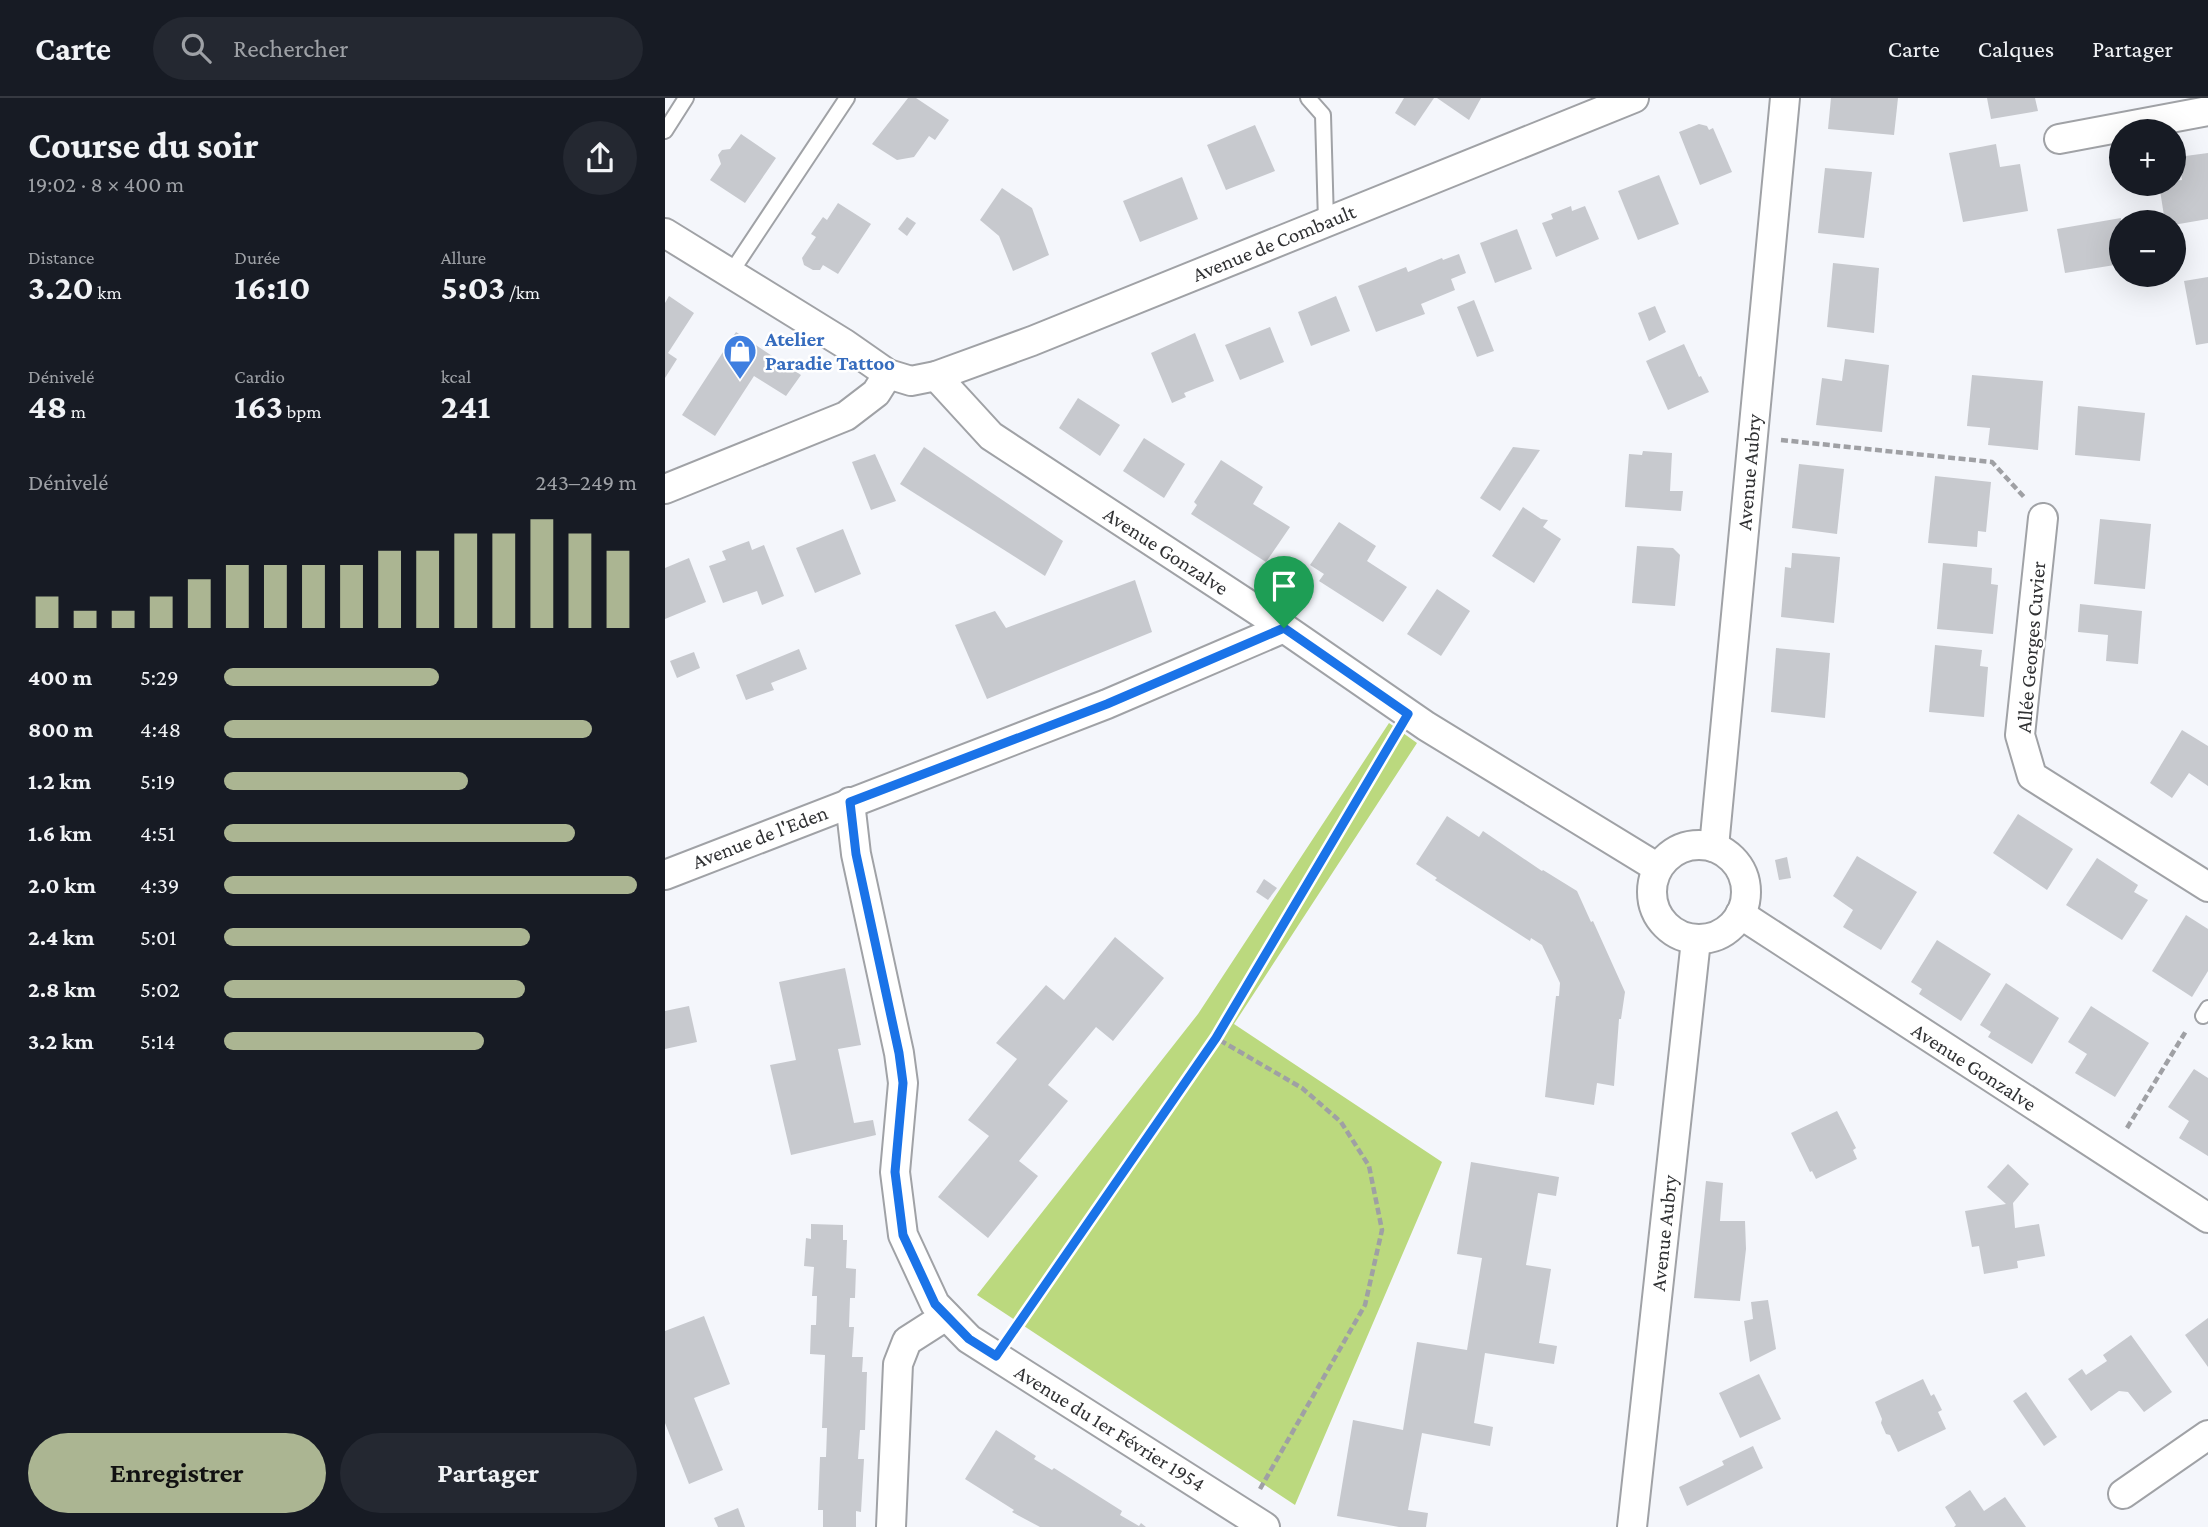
<!DOCTYPE html>
<html lang="fr">
<meta charset="utf-8">
<style>
body{margin:0;font-family:"Crimson Pro",serif;background:#242831;color:#f1f3f6;height:100vh;display:flex;flex-direction:column;font-size:26px;white-space:nowrap}
*{box-sizing:border-box;margin:0}
p{font-size:23px;color:#9ea1a6}
.icon{flex:none;width:38px;height:38px;fill:none;stroke:currentColor;stroke-width:2;stroke-linecap:round;stroke-linejoin:round}
.map{position:relative;flex:1;overflow:hidden}
.details{display:flex;flex-direction:column;background:#171b24;width:665px}
.details>*{flex:none}
.fabs{position:absolute;left:1444px;top:21px;display:grid;gap:14px}
.fabs a{display:grid;place-items:center;width:77px;height:77px;border-radius:50%;background:#171b24;box-shadow:0 7px 28px #0002;font-size:35px}
.pin{position:absolute;display:grid;place-items:center;width:60px;height:60px;color:#fff;margin:-72px -30px;border-radius:50% 50% 50% 0;rotate:-45deg;box-shadow:0 0 7px #0007}
.pin .icon{rotate:45deg}
.round{display:grid;place-items:center;flex:none;width:74px;height:74px;border-radius:37px;background:#242831}
.overview{display:flex;align-items:center;justify-content:space-between;height:119px;padding:0 28px}
h1{font-size:38px;font-weight:700;line-height:52px}
.metrics{display:grid;grid-template-columns:repeat(3,1fr);gap:10px;height:119px;padding:7px 28px}
.metrics div{display:grid;align-content:center}
.metrics b{font-size:35px;font-weight:700}
.metrics small{font-size:19px;font-weight:400}
.metrics p{font-size:19px}
.chart{height:196px;padding:14px 28px}
.chart p{display:flex;justify-content:space-between}
.chart svg{width:100%;height:126px;margin-top:7px;stroke:#abb592;stroke-width:6}
.action{display:flex;gap:14px;margin-top:auto;padding:14px 28px}
.action a{flex:1;height:80px;border-radius:42px;background:#abb592;color:#111;font-size:28px;font-weight:700;line-height:80px;text-align:center}
.action a+a{background:#242831;color:#f1f3f6}
ul{padding:0 28px;list-style:none;font-size:23px}
li{display:grid;grid-template-columns:112px 84px 1fr;align-items:center;height:52px}
li i{height:18px;border-radius:9px;background:#abb592}
header{display:flex;align-items:center;gap:42px;box-sizing:border-box;height:98px;padding:0 35px;background:#171b24;border-bottom:2px solid #363941}
header strong{font-size:33px}
nav{display:flex;gap:38px;margin-inline-start:auto;font-size:24px}
.search{width:490px;height:63px;background:#242831;display:flex;align-items:center;gap:18px;box-sizing:border-box;padding:0 24px;border-radius:38px;color:#9ea1a6;font-size:26px}
main{display:flex;flex:1;min-height:0}
.map>svg:first-child{display:block}
.green{fill:#bbd97e}
.building{fill:#c7c9ce}
.lines{fill:none;stroke-linecap:round;stroke-linejoin:round}
.lane-casing{stroke:#a0a2a6;stroke-width:18}
.street-casing{stroke:#a0a2a6;stroke-width:32}
.path{stroke:#9fa0a4;stroke-width:4.5;stroke-dasharray:7 3.5;stroke-linecap:butt}
.lane{stroke:#fff;stroke-width:14}
.street{stroke:#fff;stroke-width:28}
.route-casing{stroke:#fff;stroke-width:14}
.route{stroke:#1a73e8;stroke-width:9}
.labels{text-anchor:middle;dominant-baseline:central;stroke-width:5;stroke-linejoin:round;paint-order:stroke}
.street-label{font-size:21px;fill:#303133;stroke:#fff}
.shop-label{font-size:21px;font-weight:bold;fill:#366cbe;stroke:#fff;text-anchor:start}
</style>
<header>
<strong>Carte</strong>
<div class="search"><svg class="icon" aria-label="search" viewBox="0 0 24 24"><circle cx="10" cy="10" r="6"/><path d="M15 15l6 6"/></svg>Rechercher</div>
<nav><a>Carte</a><a>Calques</a><a>Partager</a></nav>
</header>
<main>
<section class="details">
<div class="overview"><div><h1>Course du soir</h1><p>19:02 · 8 × 400 m</p></div><a class="round"><svg class="icon" aria-label="share" viewBox="0 0 24 24"><path d="M12 15V3M7 8l5-5 5 5M5 13v7h14v-7"/></svg></a></div>
<div class="metrics">
<div><p>Distance</p><b>3.20<small> km</small></b></div>
<div><p>Durée</p><b>16:10</b></div>
<div><p>Allure</p><b>5:03<small> /km</small></b></div>
</div>
<div class="metrics">
<div><p>Dénivelé</p><b>48<small> m</small></b></div>
<div><p>Cardio</p><b>163<small> bpm</small></b></div>
<div><p>kcal</p><b>241</b></div>
</div>
<div class="chart"><p><span>Dénivelé</span>243–249 m</p>
<svg viewBox="0 0 160 44" preserveAspectRatio="none"><path d="M5 44V33M15 44V38M25 44V38M35 44V33M45 44V27M55 44V22M65 44V22M75 44V22M85 44V22M95 44V17M105 44V17M115 44V11M125 44V11M135 44V6M145 44V11M155 44V17"/></svg>
</div>
<ul>
<li><b>400 m</b>5:29<i style="width:52%"></i></li>
<li><b>800 m</b>4:48<i style="width:89%"></i></li>
<li><b>1.2 km</b>5:19<i style="width:59%"></i></li>
<li><b>1.6 km</b>4:51<i style="width:85%"></i></li>
<li><b>2.0 km</b>4:39<i style="width:100%"></i></li>
<li><b>2.4 km</b>5:01<i style="width:74%"></i></li>
<li><b>2.8 km</b>5:02<i style="width:73%"></i></li>
<li><b>3.2 km</b>5:14<i style="width:63%"></i></li>
</ul>
<div class="action"><a>Enregistrer</a><a>Partager</a></div>
</section>
<div class="map">
<svg width="1543" height="1429" viewBox="0 0 1543 1429">
<rect width="100%" height="100%" fill="#f4f6fb"/>
<polygon class="green" points="724,625 752,645 569,926 777,1064 630,1407 312,1197 533,916"/>
<g class="building">
<polygon points="243,0 251,0 284,22 270,42 264,38 249,59 232,62 207,46"/>
<polygon points="739,0 769,0 750,28 730,15"/>
<polygon points="772,0 816,0 804,22"/>
<polygon points="1166,0 1233,0 1229,37 1163,31"/>
<polygon points="1322,0 1370,0 1373,13 1326,21"/>
<polygon points="1034,26 1042,28 1044,32 1048,30 1067,74 1035,87 1014,34"/>
<polygon points="590,27 610,73 561,92 542,47"/>
<polygon points="76,36 111,60 80,105 45,82 56,66 53,57 57,52 65,51"/>
<polygon points="1331,46 1335,69 1355,66 1363,113 1298,124 1284,55"/>
<polygon points="1543,55 1543,121 1508,127 1508,124 1500,124 1494,86 1508,86 1508,83 1517,82 1513,59"/>
<polygon points="1160,70 1207,74 1199,140 1153,135"/>
<polygon points="994,77 1014,126 973,142 953,93"/>
<polygon points="517,79 533,121 475,144 458,103"/>
<polygon points="337,90 367,110 384,157 348,173 334,138 315,122"/>
<polygon points="173,105 206,126 173,176 158,167 155,172 148,172 139,167 137,160 151,139 146,136 158,119 162,122"/>
<polygon points="906,108 907,113 920,108 934,141 891,159 877,125 888,121 886,116"/>
<polygon points="242,119 251,125 242,138 233,131"/>
<polygon points="1456,120 1456,166 1400,175 1392,131"/>
<polygon points="852,131 867,171 830,185 815,145"/>
<polygon points="794,156 801,175 786,181 790,192 756,206 760,216 711,234 693,188 741,169 743,174 777,160 778,162"/>
<polygon points="1168,165 1214,170 1209,235 1162,229"/>
<polygon points="1543,179 1543,245 1531,247 1519,183"/>
<polygon points="4,198 29,215 3,255 12,261 0,280 0,205"/>
<polygon points="671,198 685,233 646,248 633,214"/>
<polygon points="809,202 829,253 812,259 792,209"/>
<polygon points="990,208 1001,234 984,243 973,215"/>
<polygon points="605,229 619,264 575,282 560,247"/>
<polygon points="71,234 136,277 121,298 89,278 50,338 17,317"/>
<polygon points="530,235 549,283 519,295 521,299 507,305 486,255"/>
<polygon points="1019,246 1034,279 1036,278 1044,294 1003,312 981,263"/>
<polygon points="1180,261 1224,267 1217,334 1151,327 1157,280 1177,283"/>
<polygon points="1307,277 1378,283 1373,352 1323,347 1325,330 1302,328"/>
<polygon points="413,300 455,327 435,358 394,330"/>
<polygon points="1413,308 1480,315 1475,363 1410,357"/>
<polygon points="479,340 520,366 499,400 458,373"/>
<polygon points="259,349 398,443 380,478 235,386"/>
<polygon points="848,349 875,352 835,413 815,400"/>
<polygon points="978,353 1007,355 1005,393 1018,393 1016,413 960,409 964,356 977,357"/>
<polygon points="210,356 231,403 206,412 187,364"/>
<polygon points="556,362 598,389 588,406 625,429 601,464 526,416 532,407 529,404"/>
<polygon points="1134,366 1179,371 1172,436 1127,430"/>
<polygon points="1270,378 1326,384 1321,434 1313,433 1312,449 1263,445"/>
<polygon points="858,409 876,421 883,422 878,429 896,441 869,485 827,458"/>
<polygon points="1435,421 1486,426 1480,491 1429,486"/>
<polygon points="674,424 711,448 702,463 742,489 718,524 654,483 659,476 645,467"/>
<polygon points="178,431 196,476 150,495 131,450"/>
<polygon points="84,443 87,452 99,447 119,498 97,507 92,493 58,505 44,468 61,462 57,453"/>
<polygon points="972,448 1008,450 1015,457 1010,508 967,505"/>
<polygon points="1127,455 1175,459 1169,525 1116,519 1120,469 1126,470"/>
<polygon points="24,460 41,504 0,521 0,470"/>
<polygon points="1278,465 1327,470 1326,486 1333,487 1328,536 1272,531"/>
<polygon points="470,482 487,534 322,601 290,527 330,513 341,530"/>
<polygon points="772,491 805,513 776,558 742,536"/>
<polygon points="1415,506 1477,513 1473,566 1441,563 1443,537 1413,534"/>
<polygon points="1270,547 1317,552 1315,568 1323,569 1319,619 1264,614"/>
<polygon points="1111,550 1165,555 1160,620 1106,614"/>
<polygon points="134,551 142,571 106,585 109,592 81,602 71,577"/>
<polygon points="29,554 35,570 12,580 5,563"/>
<polygon points="1517,632 1543,648 1543,688 1524,675 1507,700 1485,685"/>
<polygon points="1353,716 1408,751 1382,792 1328,755"/>
<polygon points="782,718 814,739 818,733 877,773 878,772 912,793 926,824 928,823 960,894 956,921 954,921 949,988 932,985 929,1007 880,999 891,898 894,898 895,885 877,847 866,840 865,843 770,782 772,780 751,766"/>
<polygon points="1192,758 1252,794 1216,852 1178,829 1188,812 1168,798"/>
<polygon points="1122,759 1126,780 1114,782 1110,762"/>
<polygon points="1432,760 1473,787 1469,794 1483,802 1457,842 1401,807"/>
<polygon points="599,781 612,790 603,802 591,794"/>
<polygon points="1521,817 1543,831 1543,873 1527,899 1487,873"/>
<polygon points="450,839 499,880 448,943 431,929 383,987 403,1003 354,1063 373,1078 323,1140 273,1099 324,1038 303,1022 352,961 331,945 381,887 399,902"/>
<polygon points="1272,842 1326,876 1296,923 1254,896 1257,891 1246,884"/>
<polygon points="180,870 196,947 173,951 189,1025 208,1022 211,1037 126,1057 105,967 131,962 114,884"/>
<polygon points="1341,885 1394,920 1367,966 1323,939 1326,934 1315,927"/>
<polygon points="24,908 32,944 0,951 0,913"/>
<polygon points="1426,908 1484,945 1450,999 1410,975 1422,956 1403,944"/>
<polygon points="1529,971 1543,980 1543,1058 1514,1040 1524,1023 1503,1009"/>
<polygon points="1172,1013 1191,1050 1188,1052 1192,1061 1151,1081 1147,1073 1145,1074 1126,1035"/>
<polygon points="806,1064 894,1079 891,1098 873,1095 861,1167 886,1171 874,1245 892,1248 889,1266 820,1255 809,1325 828,1329 825,1348 757,1335 743,1412 763,1415 761,1429 734,1429 672,1418 688,1322 738,1332 752,1244 802,1252 817,1160 792,1156"/>
<polygon points="1343,1066 1364,1086 1348,1105 1350,1130 1374,1126 1380,1158 1352,1163 1353,1170 1319,1176 1314,1148 1307,1149 1300,1113 1341,1106 1322,1089"/>
<polygon points="1041,1083 1058,1085 1055,1123 1080,1123 1081,1151 1075,1203 1029,1200"/>
<polygon points="146,1126 178,1127 178,1142 182,1142 181,1170 191,1171 190,1200 185,1200 184,1229 189,1229 187,1259 198,1259 197,1274 202,1274 200,1332 195,1332 193,1361 199,1361 196,1414 191,1413 191,1429 158,1429 158,1412 153,1412 155,1359 161,1359 162,1330 157,1330 160,1257 145,1256 146,1227 151,1227 152,1198 147,1198 149,1169 139,1168 141,1140 146,1141"/>
<polygon points="1103,1202 1111,1251 1085,1264 1079,1223 1088,1221 1086,1204"/>
<polygon points="39,1218 65,1286 29,1300 58,1372 24,1386 0,1325 0,1233"/>
<polygon points="1543,1220 1543,1269 1520,1237"/>
<polygon points="1466,1237 1507,1294 1479,1314 1463,1294 1454,1293 1426,1313 1403,1281 1417,1271 1421,1277 1442,1263 1438,1257"/>
<polygon points="1094,1276 1116,1321 1075,1340 1054,1295"/>
<polygon points="1258,1281 1266,1298 1269,1296 1277,1312 1273,1314 1281,1331 1233,1354 1225,1337 1221,1336 1216,1325 1217,1321 1210,1304"/>
<polygon points="1361,1294 1392,1339 1379,1348 1348,1303"/>
<polygon points="331,1332 371,1358 369,1361 387,1372 389,1370 457,1413 455,1417 474,1428 476,1425 481,1429 375,1429 347,1414 349,1412 300,1381"/>
<polygon points="1088,1348 1098,1370 1022,1408 1014,1389 1059,1367 1057,1363"/>
<polygon points="1305,1392 1319,1413 1340,1399 1361,1429 1289,1429 1291,1427 1280,1409"/>
<polygon points="73,1410 80,1429 53,1429 49,1420"/>
</g>
<g class="lines">
<defs>
<g id="lane">
<polyline points="643,0 658,17 661,124"/>
<polyline points="0,33 21,0"/>
<polyline points="65,176 182,0"/>
<polyline points="1538,918 1543,910"/>
</g>
<g id="street">
<polyline points="1394,41 1543,13"/>
<polyline points="0,135 180,246 223,276 246,283 271,278 367,243 969,0"/>
<polyline points="271,278 326,338 619,530 761,628 993,770"/>
<polyline points="0,391 181,318 211,295 223,276"/>
<polyline points="1378,420 1355,637 1367,678 1543,789"/>
<polyline points="185,704 191,756 234,955 238,985 230,1074 238,1137 270,1206 304,1241 600,1429"/>
<circle cx="1034" cy="794" r="47"/>
<polyline points="1049,749 1120,0"/>
<polyline points="0,777 442,606 619,530"/>
<polyline points="1075,816 1543,1120"/>
<polyline points="1458,1396 1543,1337"/>
<polyline points="226,1429 233,1266 242,1243 281,1218"/>
<polyline points="967,1429 1031,842"/>
</g>
</defs>
<use href="#lane" class="lane-casing"/>
<use href="#street" class="street-casing"/>
<g class="path">
<polyline points="1116,342 1327,364 1359,399"/>
<polyline points="1462,1030 1521,933"/>
<polyline points="349,1232 551,940"/>
<polyline points="595,1391 700,1207 717,1132 704,1068 676,1024 637,990 551,940 728,641"/>
</g>
<use href="#lane" class="lane"/>
<use href="#street" class="street"/>
</g>
<g class="lines">
<defs>
<polygon id="route" points="619,530 743,616 551,940 331,1258 304,1241 270,1206 238,1137 230,1074 238,985 234,955 191,756 185,704 442,606"/>
</defs>
<use href="#route" class="route-casing"/>
<use href="#route" class="route"/>
</g>
<defs>
<symbol id="shop-pin" viewBox="-11 -11 22 30"><path d="M0 17L-7.5 6A9.5 9.5 0 1 1 7.5 6Z" fill="#3f7fe0" stroke="#fff"/><path d="M-5-2.5h2.3a2.7 3.5 0 0 1 5.4 0H5L5.5 6h-11ZM-1.5-2.5h3a1.5 2.3 0 0 0-3 0Z" fill="#fff"/></symbol>
</defs>
<g fill-rule="evenodd">
<use href="#shop-pin" x="56" y="234" width="38" height="52"/>
</g>
<g class="labels">
<g class="street-label">
<text transform="translate(609 145) rotate(-22)">Avenue de Combault</text>
<text transform="translate(1084 374) rotate(-85)">Avenue Aubry</text>
<text transform="translate(501 453) rotate(33)">Avenue Gonzalve</text>
<text transform="translate(1366 549) rotate(-85)">Allée Georges Cuvier</text>
<text transform="translate(95 739) rotate(-21)">Avenue de l'Eden</text>
<text transform="translate(1309 969) rotate(33)">Avenue Gonzalve</text>
<text transform="translate(999 1135) rotate(-84)">Avenue Aubry</text>
<text transform="translate(445 1330) rotate(32)">Avenue du 1er Février 1954</text>
</g>
<g class="shop-label">
<text x="100" y="241">Atelier<tspan x="100" dy="24">Paradie Tattoo</tspan></text>
</g>
</g>
</svg>
<div class="fabs">
<a>+</a>
<a>−</a>
</div>
<div class="pin" style="left:619px;top:530px;background:#1e9e55"><svg class="icon" aria-label="arrive" viewBox="0 0 24 24"><path d="M6 21V4h12l-3 4 3 4H6"/></svg></div>
</div>
</main>
